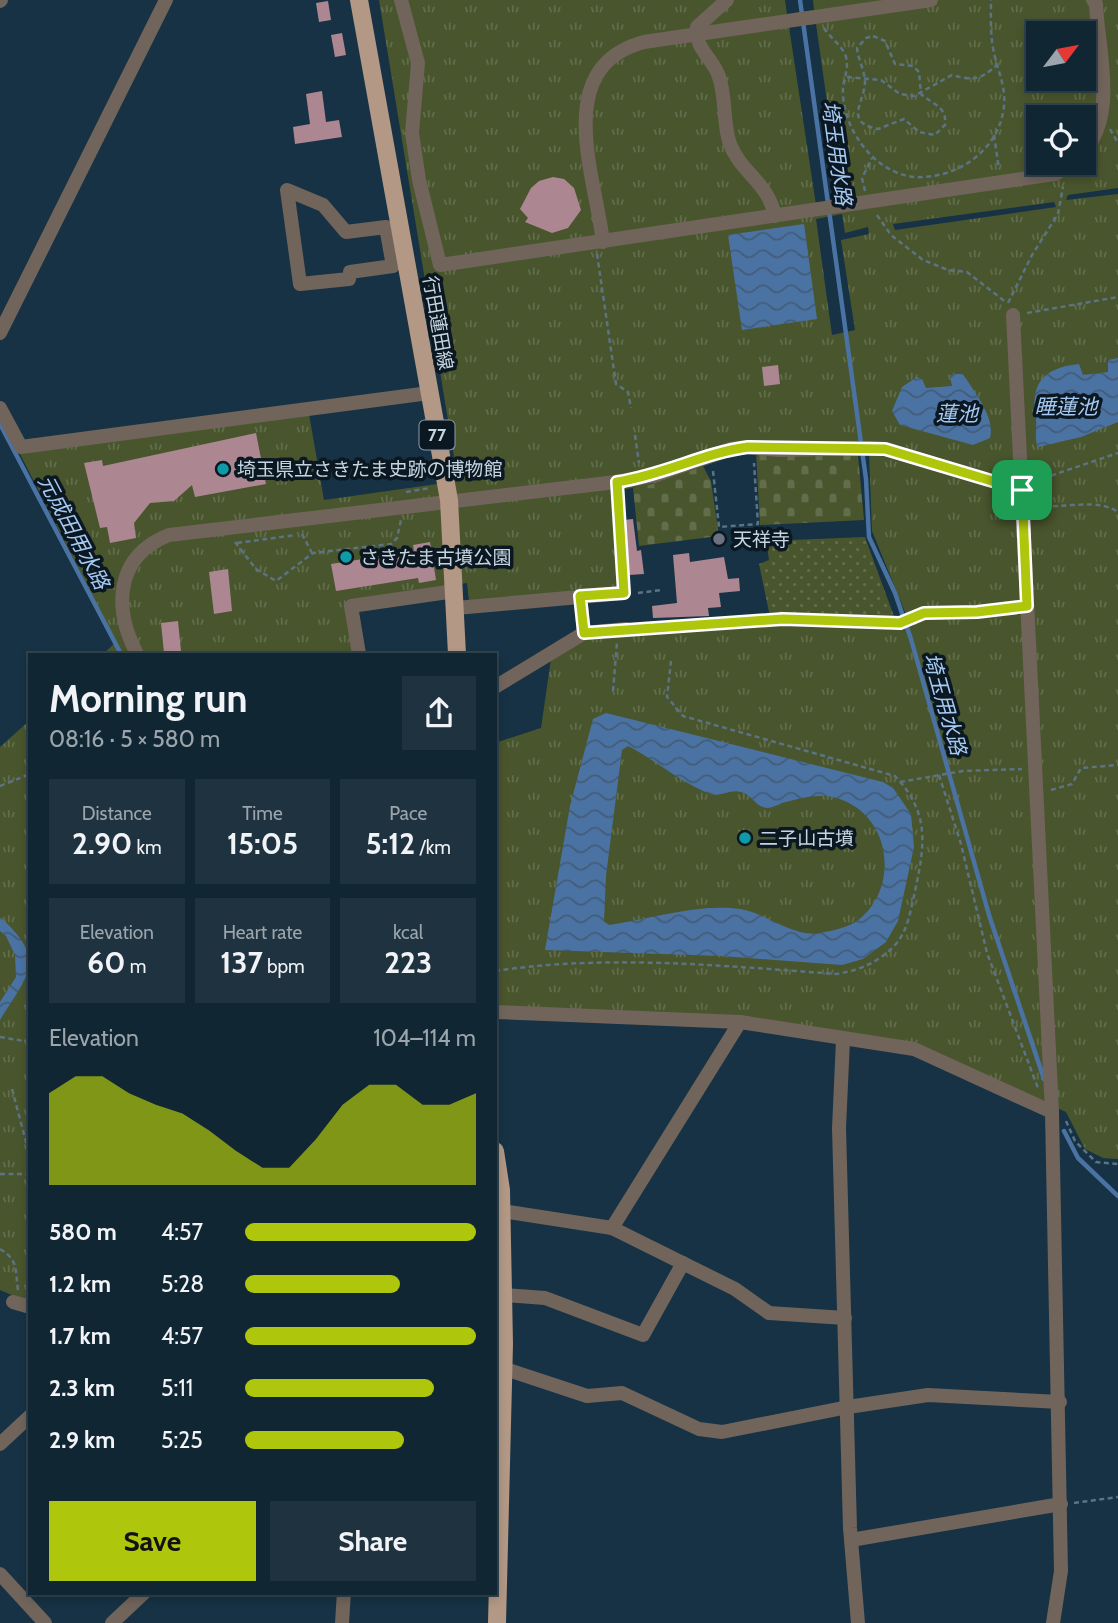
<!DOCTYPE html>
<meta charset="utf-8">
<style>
body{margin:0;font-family:Cabin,"Noto Sans JP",sans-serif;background:#1e323f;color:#f1f3f6;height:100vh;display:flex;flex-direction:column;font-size:26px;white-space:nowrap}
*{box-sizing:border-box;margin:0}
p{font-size:23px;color:#9ca5ac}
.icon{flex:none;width:38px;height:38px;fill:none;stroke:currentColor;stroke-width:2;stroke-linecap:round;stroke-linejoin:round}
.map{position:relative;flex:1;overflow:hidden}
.side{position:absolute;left:28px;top:653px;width:469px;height:942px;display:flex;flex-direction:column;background:#102633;border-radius:0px;box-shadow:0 4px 10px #0003,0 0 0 2px #30434e}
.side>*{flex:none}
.needle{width:46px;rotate:58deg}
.fabs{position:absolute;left:1026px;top:21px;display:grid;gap:14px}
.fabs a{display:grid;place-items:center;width:70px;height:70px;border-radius:0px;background:#102633;box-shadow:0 4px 10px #0003,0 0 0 2px #30434e;font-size:35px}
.pin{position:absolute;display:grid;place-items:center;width:60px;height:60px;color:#fff;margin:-30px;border-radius:14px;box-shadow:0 4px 10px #0006}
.round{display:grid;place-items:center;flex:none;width:74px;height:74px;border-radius:0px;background:#1e323f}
.head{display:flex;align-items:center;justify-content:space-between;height:119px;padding:0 21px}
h1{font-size:38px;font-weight:800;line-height:52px}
.stats{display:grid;grid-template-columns:repeat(3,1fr);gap:10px;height:119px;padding:7px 21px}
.stats div{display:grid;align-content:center;border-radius:0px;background:#1e323f;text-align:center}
.stats b{font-size:30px;font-weight:800}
.stats small{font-size:19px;font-weight:400}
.stats p{font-size:19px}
.chart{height:196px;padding:14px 21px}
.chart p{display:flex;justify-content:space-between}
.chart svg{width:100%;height:126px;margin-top:7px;fill:#aec60c;opacity:.7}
.cta{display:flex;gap:14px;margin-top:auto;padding:14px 21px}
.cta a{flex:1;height:80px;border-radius:0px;background:#aec60c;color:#111;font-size:28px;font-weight:800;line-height:80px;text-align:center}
.cta a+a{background:#1e323f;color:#f1f3f6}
ul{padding:0 21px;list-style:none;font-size:23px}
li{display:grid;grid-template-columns:112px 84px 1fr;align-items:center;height:52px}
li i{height:18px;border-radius:9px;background:#aec60c}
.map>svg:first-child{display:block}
.grass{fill:url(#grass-dots)}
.cemetery{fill:url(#cemetery-stones)}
.park{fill:url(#park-tufts);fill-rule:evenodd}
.water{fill:url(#water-waves);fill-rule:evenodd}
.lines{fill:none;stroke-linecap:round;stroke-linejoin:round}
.stream{stroke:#4a73a3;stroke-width:4.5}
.building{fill:#ac8792}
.path{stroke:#5c7383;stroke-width:2.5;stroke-dasharray:5 3.5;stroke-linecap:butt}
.minor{stroke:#71645b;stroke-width:14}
.major{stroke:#b29885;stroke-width:18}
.route-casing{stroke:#fff;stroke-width:14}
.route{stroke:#aec60c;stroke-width:9}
.culture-dot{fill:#0f9aa8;stroke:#0c1821;stroke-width:2.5}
.worship-dot{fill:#6b7280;stroke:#0c1821;stroke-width:2.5}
.labels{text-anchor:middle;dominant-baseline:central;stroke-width:7;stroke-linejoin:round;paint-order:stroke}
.shield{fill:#0c1821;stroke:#8e9ca7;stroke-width:2}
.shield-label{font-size:18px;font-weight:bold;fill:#c5d5e1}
.street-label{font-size:19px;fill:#c5d5e1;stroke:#0c1821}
.poi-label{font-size:19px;fill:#c5d5e1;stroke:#0c1821;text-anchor:start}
.water-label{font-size:21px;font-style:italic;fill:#a5c9f3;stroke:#0c1821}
</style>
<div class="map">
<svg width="1118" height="1623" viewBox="0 0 1118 1623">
<defs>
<pattern id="grass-dots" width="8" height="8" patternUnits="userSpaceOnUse" patternTransform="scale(1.75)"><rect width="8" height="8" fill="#49552d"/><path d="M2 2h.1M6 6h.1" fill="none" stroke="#626d4b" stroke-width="1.8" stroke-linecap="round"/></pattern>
<pattern id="cemetery-stones" width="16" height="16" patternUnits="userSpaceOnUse" patternTransform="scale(1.75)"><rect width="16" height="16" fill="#49552d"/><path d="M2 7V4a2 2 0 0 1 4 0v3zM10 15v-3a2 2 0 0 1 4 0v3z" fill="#626d4b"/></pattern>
<pattern id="park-tufts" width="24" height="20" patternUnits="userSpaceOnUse" patternTransform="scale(1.75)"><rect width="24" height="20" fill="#49552d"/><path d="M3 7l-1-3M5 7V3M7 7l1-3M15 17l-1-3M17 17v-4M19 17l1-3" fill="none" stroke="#626d4b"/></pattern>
<pattern id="water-waves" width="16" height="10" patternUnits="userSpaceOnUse" patternTransform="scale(1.75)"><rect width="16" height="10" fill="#4a73a3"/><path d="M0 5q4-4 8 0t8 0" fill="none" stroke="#435c78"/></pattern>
</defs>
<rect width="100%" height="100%" fill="#163244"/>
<polygon class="grass" points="865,537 895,619 770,617 759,564 769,560 766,541"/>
<g class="cemetery">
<polygon points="756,452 858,455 864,520 760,525"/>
<polygon points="703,466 711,481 719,536 639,546 633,488"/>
</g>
<g class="park">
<path d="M379 0H785L787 14 814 10 813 0H1118V188L1068 195 1066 200 1118 194V1159L1103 1158 1085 1149 1066 1112 917 1046 739 1017 495 1008V743L541 728 551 659 588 635 621 632 728 624 900 625 909 622 872 531 869 454 787 455 747 451 650 485 614 491 622 588 469 601 467 583 346 600 355 654H103L116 642 20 454 153 433 309 414 324 500 458 481ZM816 24 841 201 816 205 789 27ZM1038 33H1083V79H1038ZM1038 117H1083V163H1038ZM1054 202 1056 207 895 230 893 224ZM842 214 845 233 868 227 869 234 841 240 855 330 832 335 816 219Z"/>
<polygon points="30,720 30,1303 0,1290 0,747"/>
</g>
<g class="water">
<polygon points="804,224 817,319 742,330 728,235"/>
<path d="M1118 358V422L1081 437 1038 447C1034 438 1037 429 1036 420 1030 384 1042 368 1079 364L1083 375 1108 372V360Z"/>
<path d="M954 374H963C973 390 996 418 990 438L973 445 900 425 892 411 902 387 917 377 922 379 926 388 952 386 950 376Z"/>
<path d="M606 713 883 782 893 788 911 814 914 847 898 921 886 942 863 959 842 965 721 956 545 950 570 806 593 719ZM628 746C656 760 682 784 711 794 722 797 730 789 741 792 752 794 755 807 767 808 771 808 778 805 782 803 805 797 826 791 849 803 890 824 897 884 863 916 852 927 835 930 820 933 794 938 767 913 740 909 698 903 651 919 609 925L604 921 606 876 622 750Z"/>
<path d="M0 917C48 960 28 974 0 1020V1002L16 977 15 955 6 936 0 931Z"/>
</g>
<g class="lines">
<g class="stream">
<polyline points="800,0 866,479 869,537 895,593 911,639 989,915 1044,1079"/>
<polyline points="0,424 121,654"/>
<polyline points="1064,1131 1078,1158 1118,1196"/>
</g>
</g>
<g class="building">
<polygon points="328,1 331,20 319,22 316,3"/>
<polygon points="342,33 346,55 335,57 331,35"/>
<polygon points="322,91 326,122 339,120 342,137 295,144 293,127 310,124 306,94"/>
<polygon points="553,177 564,179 574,188 581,210 568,228 552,233 525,222 528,218 520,209 531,188 539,181"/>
<polygon points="778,365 780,384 764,386 762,367"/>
<polygon points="256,433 266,484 195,497 192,485 174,501 150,503 134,523 136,538 110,543 107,527 100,528 84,463 102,460 103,466"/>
<polygon points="633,519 637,551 641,550 644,574 629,575 623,520"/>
<polygon points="430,542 436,580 419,583 418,578 336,591 331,564 414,551 413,545"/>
<polygon points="689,553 690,562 724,557 728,579 739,578 740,591 719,593 721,607 708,608 709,616 653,618 652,606 677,603 673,555"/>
<polygon points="228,569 232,611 214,614 209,572"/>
<polygon points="178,621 181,651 164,653 161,623"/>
</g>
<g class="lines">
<g class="path">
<path d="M824 28C830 38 842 45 846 57 849 69 844 77 843 89 842 105 849 126 858 139 872 161 896 179 924 177 963 175 1000 147 1004 106 1006 87 998 71 994 53 990 36 991 18 991 0"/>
<path d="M873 36 885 41 895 64 913 66 919 72 921 94C933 105 947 106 945 125L935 135 919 132 904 119 878 129C842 122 866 101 865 80 864 69 858 59 857 48L866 38Z"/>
<path d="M847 77 881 80 900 94 914 96 952 75C974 81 980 80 997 65"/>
<polyline points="1110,129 1118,143"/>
<polyline points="994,135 999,169"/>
<polyline points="865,191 862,178 872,158"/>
<polyline points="877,215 891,235 923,260 948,270 967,272 1007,303"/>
<polyline points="597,254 616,384 628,392 631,408"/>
<polyline points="1008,303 1032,255 1058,214 1063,187"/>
<polyline points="1027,313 1118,297"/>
<polyline points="635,435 639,463"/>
<polyline points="713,471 719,527 758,524 754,463"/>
<polyline points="1035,481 1118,453"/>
<polyline points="406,492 430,488"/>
<polyline points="617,496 623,580"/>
<path d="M1036 505C1061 510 1096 497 1118 512"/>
<polyline points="302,534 312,553"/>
<polyline points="235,542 256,569 276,581 313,553 391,544 397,538 401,520"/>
<polyline points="237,543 296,535"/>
<polyline points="638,593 661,590"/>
<polyline points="640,628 784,619 900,623 924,613 977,613 1013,608"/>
<polyline points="613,691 617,642"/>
<polyline points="939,775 961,844 987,953 1038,1088"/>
<polyline points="900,782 963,771 1022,769"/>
<polyline points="0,786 30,774"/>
<polyline points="1051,790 1072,784 1081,768 1118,765"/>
<path d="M495 971C609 954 723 966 837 974 859 970 878 963 894 946 907 933 910 913 914 896 924 848 932 815 895 776L683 716 667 697 671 661"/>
<polyline points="0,1037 30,1042"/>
<polyline points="12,1089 30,1157"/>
<polyline points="1066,1121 1075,1141 1096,1162 1118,1164"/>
<polyline points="0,1174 30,1174"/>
<path d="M0 1249C19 1260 15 1271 18 1290"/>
<polyline points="1074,1503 1118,1497"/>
</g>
<g class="minor">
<polyline points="401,0 418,63 412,133 419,180 440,265 1055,174 1072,163"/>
<path d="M727 0 697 27C694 47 711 57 718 74 727 96 722 122 730 144 741 173 768 182 775 216"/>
<polyline points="0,1 1,0"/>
<path d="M1083 154C1118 112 1098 53 1096 4L1093 0"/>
<polygon points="287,190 323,205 346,232 386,227 393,266 350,272 349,279 300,284"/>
<path d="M603 242C595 174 551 67 644 42L931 0"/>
<polyline points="1013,315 1052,1112"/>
<polyline points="0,333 166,0"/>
<polyline points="0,408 21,447 429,393"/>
<polyline points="580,596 584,633"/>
<polyline points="456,608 624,593"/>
<path d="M137 654C113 608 115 556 169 535L616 482 656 475 730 449 748 447 779 450 871 448 885 449 1022 490"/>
<polyline points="359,654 351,606 455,591"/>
<polyline points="495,687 584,633 626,629"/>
<polyline points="495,1012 740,1022 914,1049 1052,1112 1061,1571 1053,1623"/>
<polyline points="843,1040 839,1128 850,1528 858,1623"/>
<polyline points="502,1211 612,1228 735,1289 769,1313 845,1318"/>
<polyline points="612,1228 740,1022"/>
<polyline points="503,1295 545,1298 643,1335 683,1263"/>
<polyline points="13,1302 30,1307"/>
<polyline points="502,1368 587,1396 622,1393 699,1429 722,1432 848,1407 928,1395 1060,1402"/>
<polyline points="0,1444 30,1416"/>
<polyline points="851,1540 1061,1504"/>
<polyline points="0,1574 45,1623"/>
<polyline points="112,1623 145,1592"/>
<polyline points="342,1623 344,1592"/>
</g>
<g class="major">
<polyline points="359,0 449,500 457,654"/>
<polyline points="495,1151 501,1190 504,1344 497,1623"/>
</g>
</g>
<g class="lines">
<defs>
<path id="route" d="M748 447 885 449 1022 490 1027 606 977 612 924 613 900 623 783 619 584 633 580 596 624 593 617 482C664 475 703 453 748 447Z"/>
</defs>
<use href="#route" class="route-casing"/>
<use href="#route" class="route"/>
</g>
<g class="culture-dot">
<circle cx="223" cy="469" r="7"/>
<circle cx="346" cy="557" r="7"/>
<circle cx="745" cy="838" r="7"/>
</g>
<circle class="worship-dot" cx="719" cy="539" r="7"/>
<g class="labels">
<rect class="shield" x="419.5" y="420.5" width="35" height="29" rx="5"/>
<g class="shield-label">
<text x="437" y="435">77</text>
</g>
<g class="street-label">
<text transform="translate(438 323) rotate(80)">行田蓮田線</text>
</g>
<g class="poi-label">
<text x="237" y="469">埼玉県立さきたま史跡の博物館</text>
<text x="733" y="539">天祥寺</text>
<text x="360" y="557">さきたま古墳公園</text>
<text x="759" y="838">二子山古墳</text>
</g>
<g class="water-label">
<text transform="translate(837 153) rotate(82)">埼玉用水路</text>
<text x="1066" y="406">睡蓮池</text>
<text x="957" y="413">蓮池</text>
<text transform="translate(74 532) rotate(62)">元成田用水路</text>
<text transform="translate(945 704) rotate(74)">埼玉用水路</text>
</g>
</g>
</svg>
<div class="fabs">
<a><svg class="needle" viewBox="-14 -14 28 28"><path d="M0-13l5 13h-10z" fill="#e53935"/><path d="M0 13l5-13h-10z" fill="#9ca5ac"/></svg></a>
<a><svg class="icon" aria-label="locate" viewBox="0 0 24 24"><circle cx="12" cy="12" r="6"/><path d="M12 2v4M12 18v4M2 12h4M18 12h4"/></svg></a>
</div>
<div class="pin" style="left:1022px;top:490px;background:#1e9e55"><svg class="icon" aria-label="arrive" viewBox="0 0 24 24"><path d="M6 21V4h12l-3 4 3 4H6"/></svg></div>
<section class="side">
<div class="head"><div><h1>Morning run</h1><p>08:16 · 5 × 580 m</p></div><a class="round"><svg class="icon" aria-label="share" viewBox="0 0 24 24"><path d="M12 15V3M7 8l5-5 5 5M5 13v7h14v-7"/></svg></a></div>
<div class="stats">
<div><p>Distance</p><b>2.90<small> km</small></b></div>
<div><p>Time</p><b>15:05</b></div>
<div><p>Pace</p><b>5:12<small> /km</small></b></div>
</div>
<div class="stats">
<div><p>Elevation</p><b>60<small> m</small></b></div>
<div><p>Heart rate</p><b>137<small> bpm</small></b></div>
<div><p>kcal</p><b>223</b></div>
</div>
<div class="chart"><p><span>Elevation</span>104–114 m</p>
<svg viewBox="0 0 160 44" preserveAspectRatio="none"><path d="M0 44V12L10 6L20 6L30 12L40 16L50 19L60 25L70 32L80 38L90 38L100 28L110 16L120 9L130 9L140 16L150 16L160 12V44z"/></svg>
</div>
<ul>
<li><b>580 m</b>4:57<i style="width:100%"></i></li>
<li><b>1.2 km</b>5:28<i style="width:67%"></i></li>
<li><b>1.7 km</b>4:57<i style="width:100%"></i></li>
<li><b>2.3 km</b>5:11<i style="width:82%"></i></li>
<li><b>2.9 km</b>5:25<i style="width:69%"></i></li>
</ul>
<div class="cta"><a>Save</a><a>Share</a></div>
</section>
</div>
